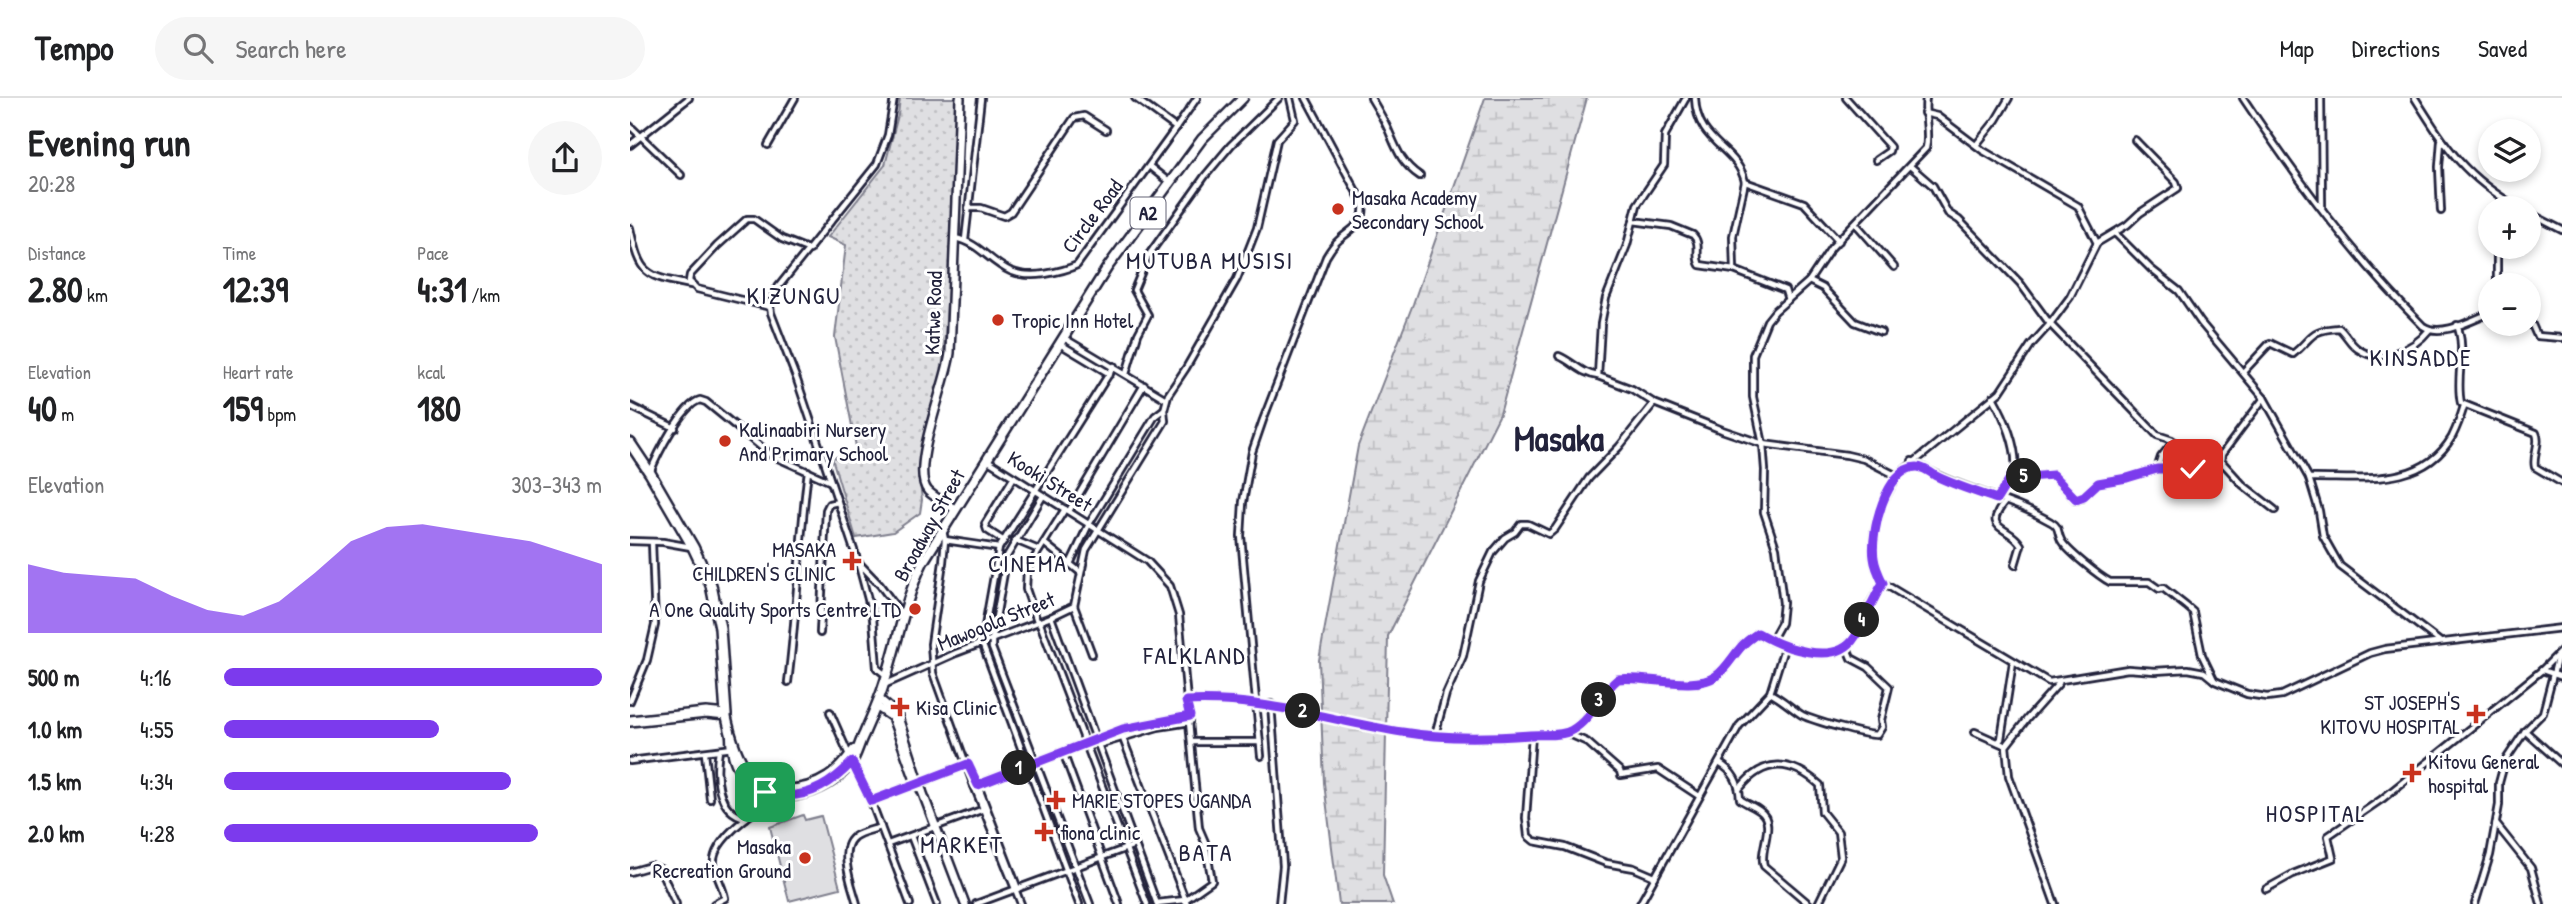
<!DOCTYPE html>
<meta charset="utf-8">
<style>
body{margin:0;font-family:"Patrick Hand",sans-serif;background:#f6f6f6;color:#202124;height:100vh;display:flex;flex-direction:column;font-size:26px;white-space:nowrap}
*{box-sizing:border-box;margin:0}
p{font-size:23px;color:#757577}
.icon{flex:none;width:38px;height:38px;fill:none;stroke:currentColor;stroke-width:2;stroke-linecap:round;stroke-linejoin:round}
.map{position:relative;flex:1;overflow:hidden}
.details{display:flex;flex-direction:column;background:#fff;width:630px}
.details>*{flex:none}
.tools{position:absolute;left:1848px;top:21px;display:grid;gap:14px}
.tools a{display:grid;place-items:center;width:63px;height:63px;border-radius:50%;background:#fff;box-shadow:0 4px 10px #0003;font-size:35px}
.pin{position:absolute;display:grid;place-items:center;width:60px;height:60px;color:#fff;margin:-30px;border-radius:14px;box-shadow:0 4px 10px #0006}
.km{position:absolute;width:35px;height:35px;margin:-18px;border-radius:50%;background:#222;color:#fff;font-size:19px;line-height:35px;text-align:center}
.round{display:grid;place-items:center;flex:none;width:74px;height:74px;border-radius:37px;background:#f6f6f6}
.headline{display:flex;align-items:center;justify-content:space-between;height:119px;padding:0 28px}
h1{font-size:38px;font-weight:700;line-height:52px}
.stats{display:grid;grid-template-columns:repeat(3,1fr);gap:10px;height:119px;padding:7px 28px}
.stats div{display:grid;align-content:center}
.stats b{font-size:35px;font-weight:700}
.stats small{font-size:19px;font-weight:400}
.stats p{font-size:19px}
.chart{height:196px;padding:14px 28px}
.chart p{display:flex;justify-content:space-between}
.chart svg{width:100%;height:126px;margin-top:7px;fill:#7c3aed;opacity:.7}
ul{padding:0 28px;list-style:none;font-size:23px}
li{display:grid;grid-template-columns:112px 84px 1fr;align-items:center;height:52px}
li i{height:18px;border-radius:9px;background:#7c3aed}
header{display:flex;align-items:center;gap:42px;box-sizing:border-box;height:98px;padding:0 35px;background:#fff;border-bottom:2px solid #e0e0e0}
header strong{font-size:33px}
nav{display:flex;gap:38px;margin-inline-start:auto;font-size:24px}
.search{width:490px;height:63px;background:#f6f6f6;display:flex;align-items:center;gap:18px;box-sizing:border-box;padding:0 24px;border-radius:38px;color:#757577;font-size:26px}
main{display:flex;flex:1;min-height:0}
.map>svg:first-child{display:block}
.grass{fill:url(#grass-dots);stroke:#80808e;stroke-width:2}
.wetland{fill:url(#wetland-marsh);stroke:#80808e;stroke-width:2}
.garden{fill:#dfdfe2;stroke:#80808e;stroke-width:2}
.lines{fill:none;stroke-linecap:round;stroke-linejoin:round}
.street-casing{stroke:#22223b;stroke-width:10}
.secondary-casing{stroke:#22223b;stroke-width:12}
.primary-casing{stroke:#22223b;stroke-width:13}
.highway-casing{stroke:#22223b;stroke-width:14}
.street{stroke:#fff;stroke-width:4.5}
.secondary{stroke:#fff;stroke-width:7}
.primary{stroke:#fff;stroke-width:8}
.highway{stroke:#fff;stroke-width:9}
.route-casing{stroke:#fff;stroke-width:14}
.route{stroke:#7c3aed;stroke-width:9}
.poi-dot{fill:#c8321e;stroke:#fff;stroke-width:2.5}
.labels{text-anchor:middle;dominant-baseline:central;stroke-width:6;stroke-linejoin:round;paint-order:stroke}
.shield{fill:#fff;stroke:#646476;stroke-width:2}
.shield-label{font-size:19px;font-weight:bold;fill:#22223b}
.poi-label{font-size:21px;fill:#22223b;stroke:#fff;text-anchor:start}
.street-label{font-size:21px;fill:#22223b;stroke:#fff}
.quarter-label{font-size:24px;letter-spacing:2px;fill:#22223b;stroke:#fff}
.town-label{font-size:35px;font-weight:bold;fill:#22223b;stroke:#fff}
</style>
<header>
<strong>Tempo</strong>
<div class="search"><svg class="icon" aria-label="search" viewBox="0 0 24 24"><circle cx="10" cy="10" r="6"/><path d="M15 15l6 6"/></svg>Search here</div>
<nav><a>Map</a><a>Directions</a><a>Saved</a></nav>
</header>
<main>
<section class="details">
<div class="headline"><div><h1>Evening run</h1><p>20:28</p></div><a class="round"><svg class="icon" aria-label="share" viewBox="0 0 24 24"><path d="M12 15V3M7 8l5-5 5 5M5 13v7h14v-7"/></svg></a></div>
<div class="stats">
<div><p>Distance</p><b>2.80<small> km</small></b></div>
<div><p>Time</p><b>12:39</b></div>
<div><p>Pace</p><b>4:31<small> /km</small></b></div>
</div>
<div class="stats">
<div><p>Elevation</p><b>40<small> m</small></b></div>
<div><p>Heart rate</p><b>159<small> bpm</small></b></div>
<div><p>kcal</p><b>180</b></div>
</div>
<div class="chart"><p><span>Elevation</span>303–343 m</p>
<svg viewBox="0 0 160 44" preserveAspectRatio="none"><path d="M0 44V20L10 23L20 24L30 25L40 31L50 36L60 38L70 33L80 23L90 12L100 7L110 6L120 8L130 10L140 12L150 16L160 20V44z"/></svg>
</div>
<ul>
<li><b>500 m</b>4:16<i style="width:100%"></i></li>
<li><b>1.0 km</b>4:55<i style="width:57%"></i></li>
<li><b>1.5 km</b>4:34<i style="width:76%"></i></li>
<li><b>2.0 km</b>4:28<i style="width:83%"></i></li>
</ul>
</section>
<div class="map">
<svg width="1932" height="806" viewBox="0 0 1932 806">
<defs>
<pattern id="grass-dots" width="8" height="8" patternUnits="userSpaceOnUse" patternTransform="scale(1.75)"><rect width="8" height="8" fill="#dfdfe2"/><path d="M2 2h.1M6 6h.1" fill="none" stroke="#bfbfc3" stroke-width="1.8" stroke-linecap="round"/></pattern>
<pattern id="wetland-marsh" width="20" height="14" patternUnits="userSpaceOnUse" patternTransform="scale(1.75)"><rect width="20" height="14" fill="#dfdfe2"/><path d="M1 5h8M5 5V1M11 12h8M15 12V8" fill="none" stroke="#bfbfc3"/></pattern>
</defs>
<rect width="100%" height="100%" fill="#fff"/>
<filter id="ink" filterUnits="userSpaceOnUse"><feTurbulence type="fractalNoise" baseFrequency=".0143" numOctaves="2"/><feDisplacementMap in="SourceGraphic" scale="14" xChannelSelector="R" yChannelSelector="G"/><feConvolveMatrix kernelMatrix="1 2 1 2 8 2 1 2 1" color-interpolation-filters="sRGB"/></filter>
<g filter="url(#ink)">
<polygon class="grass" points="270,0 326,0 323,118 311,295 288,367 292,402 290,415 263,434 226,440 202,360 227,354 205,239 216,147 198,139 255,67 268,17"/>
<polygon class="wetland" points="855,0 957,0 870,316 758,538 753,777 763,806 709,806 694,685 689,562 728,348 783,206"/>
<polygon class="garden" points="173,717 175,722 191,718 210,790 159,803 140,729"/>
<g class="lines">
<defs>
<g id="street">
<path d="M741 0C747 10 753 20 758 31 767 52 771 65 790 78"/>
<polyline points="1056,0 1035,37 1034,67 1007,107 997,147 976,200 971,226 968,278 1002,291 1024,305 1092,332 1133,346 1217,357 1234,361 1267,378"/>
<path d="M1065 0C1067 47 1107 48 1115 84L1174 105 1209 143"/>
<polyline points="1216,0 1260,49 1259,53 1246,62"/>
<path d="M1613 0C1667 81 1724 159 1793 228 1811 240 1842 222 1860 215"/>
<polyline points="1691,0 1692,110"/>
<path d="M1785 0C1817 51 1835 79 1889 110"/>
<polyline points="1294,15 1307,18 1352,52 1448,108 1467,145 1440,199 1420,226 1401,247 1370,294 1267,378 1252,405 1244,435 1243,457 1246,470 1253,485 1419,584 1498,571 1525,573 1558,571 1574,574 1585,583 1617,596 1637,599 1652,597 1740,555 1755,551 1932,530"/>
<polyline points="0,28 51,77"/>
<polyline points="546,30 567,0"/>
<polyline points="0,47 59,0"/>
<polyline points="138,47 165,0"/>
<polyline points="1346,47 1366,22 1379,0"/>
<polyline points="519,68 539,84"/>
<polyline points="1280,68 1303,88 1318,115 1329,122 1390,185 1420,226 1527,337 1542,342 1543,344 1531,359 1527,371"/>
<polyline points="338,110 351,110 374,118 381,114 444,20 454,18 476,32"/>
<polyline points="1811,113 1809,69 1811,43"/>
<polyline points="1899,115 1932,132"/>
<path d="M1003 123 1041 128 1063 137C1072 146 1064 158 1070 167L1104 172 1103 138 1115 84"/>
<polyline points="1226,126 1264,169"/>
<path d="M0 130C10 177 14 178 61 187"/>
<polyline points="1485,135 1521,171 1549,193 1571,225 1634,300 1679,380 1689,413 1693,438 1710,468 1809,543"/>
<path d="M324 140C360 146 365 184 415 176 426 174 437 172 447 167L546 30 505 0"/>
<polyline points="335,142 351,0"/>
<polyline points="1467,145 1497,127 1510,115 1548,90 1546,84 1505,42"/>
<polyline points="1867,149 1867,187"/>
<polyline points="1104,172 1155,192 1158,202"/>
<polyline points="1179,183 1193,190 1225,224 1251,234"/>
<polyline points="140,209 67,191 59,183 60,177 87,148 117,121 124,121 152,141 180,152"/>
<polyline points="1899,220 1907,238 1932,240"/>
<path d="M1827 227C1837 252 1825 279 1831 305L1906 335C1911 346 1902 357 1905 369L1932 385"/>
<polyline points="434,240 536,301"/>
<polyline points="430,246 480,276"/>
<path d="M929 258C943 264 952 276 968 278"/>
<path d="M1613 274 1640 245 1663 256C1684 239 1678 232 1709 230 1716 236 1720 246 1728 251 1750 267 1784 251 1799 232"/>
<polyline points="496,276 508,236 518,217 504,192 518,158 575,78 601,47 649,0"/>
<path d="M1363 299C1374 318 1388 350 1385 372L1398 379 1423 377 1446 402 1454 398 1468 385 1497 380 1527 371H1563L1577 359 1592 356"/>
<polyline points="1634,300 1592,356 1591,363 1613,387 1645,412"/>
<polyline points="0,308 45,330"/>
<polyline points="357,362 517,463 540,488 549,517 569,730 575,744 582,783 555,802 527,805"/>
<path d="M1282 363C1325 391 1377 398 1421 424 1430 429 1427 434 1431 442 1436 452 1470 479 1480 484H1519L1529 491 1533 490 1556 508 1563 514 1572 557 1584 582"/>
<path d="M20 375C27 357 52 307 70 302L76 304 141 357 201 384"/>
<path d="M1679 380C1730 379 1792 391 1822 339 1827 329 1831 318 1834 308"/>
<polyline points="413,398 377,458 362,542 362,550 460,806"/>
<polyline points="1367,401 1385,372"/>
<path d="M1375 404C1351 433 1379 427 1391 447L1385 467"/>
<polyline points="439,413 514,287"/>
<polyline points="313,433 315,442 313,464 301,546 303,575 344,688 391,806"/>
<polyline points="315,442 369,450"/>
<polyline points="385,442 409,452"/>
<polyline points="0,443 33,444 61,449"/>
<polyline points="374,443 357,432 355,426 384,379"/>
<polyline points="414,445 450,474"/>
<polyline points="229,465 250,487 272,517"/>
<polyline points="440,466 459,426 525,318 533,312"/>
<path d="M1253 485C1247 494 1241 503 1237 513 1232 522 1229 535 1222 543 1202 567 1164 550 1141 543L1151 525 1153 505 1146 450 1134 414 1135 372 1133 346 1123 299V257L1137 223 1145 213 1179 183 1201 150 1296 50C1300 34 1293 17 1296 0"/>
<polyline points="444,508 462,556"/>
<polyline points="421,519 527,806"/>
<polyline points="407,523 396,491 397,472 435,411"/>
<polyline points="409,523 517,806"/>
<polyline points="190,535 196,412 199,406 208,404"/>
<polyline points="1912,572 1932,579"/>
<polyline points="257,578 247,570 243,520 228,464 167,282 141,215 140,209 145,193 247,66 258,37 264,0"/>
<path d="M158 584C167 514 169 443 178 373"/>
<polyline points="254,587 326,555 421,519 444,508 456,452 535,323 534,312 538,297 556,270 607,181 627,130 647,42 665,22 660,0"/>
<path d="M1140 595C1152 601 1161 610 1172 617 1184 623 1234 637 1247 637L1252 629 1251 622 1259 589 1238 569 1221 560 1216 548"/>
<polyline points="0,603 17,562 25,527 22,444"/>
<path d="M556 603C633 599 697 622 772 634 813 641 858 640 900 637 912 636 931 639 942 632 962 621 970 594 988 581 1013 577 1064 594 1086 578 1096 571 1103 558 1111 549 1116 543 1122 539 1128 535L1141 543"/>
<polyline points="641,606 653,768 649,806"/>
<polyline points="200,614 219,657"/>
<polyline points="1895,633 1932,666"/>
<polyline points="1345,634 1376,648"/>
<polyline points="937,635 957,644 990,673 991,677 1028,671 1069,698"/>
<polyline points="805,637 816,596 833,558 849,483 863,454 875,440 885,434 891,426 898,426 919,436 925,431 959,380 989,349 1024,305"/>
<polyline points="902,637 896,720 898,738 904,743 935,749 976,765 1004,770 1025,779"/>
<polyline points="492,638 557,806"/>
<polyline points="562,644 629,644"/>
<polyline points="1368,644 1371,641 1383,564"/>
<polyline points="468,647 528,629 560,624"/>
<path d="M89 652C85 676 86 714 116 720"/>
<polyline points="433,654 489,806"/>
<polyline points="75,655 80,701"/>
<path d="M631 658 611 438 613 404 622 354 633 322 696 159C700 152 704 146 710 141 723 129 736 126 733 106L676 0"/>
<polyline points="0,663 103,650"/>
<polyline points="222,664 241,703 280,806"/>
<path d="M1089 665C1103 673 1109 684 1110 701 1116 706 1124 708 1130 713 1147 725 1128 753 1134 768L1179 806"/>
<polyline points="347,685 388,791"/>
<polyline points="344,688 493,631 560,618"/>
<path d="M1110 690C1134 660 1161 661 1190 687L1192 714 1208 734 1211 759 1188 806"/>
<polyline points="241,703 338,666"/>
<polyline points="1866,726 1901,770 1911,806"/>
<polyline points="281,738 307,806"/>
<polyline points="258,746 354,711"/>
<polyline points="0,774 21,768 30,771 46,806"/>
<polyline points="1636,791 1663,776 1703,760 1698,738 1752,701 1853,620 1912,572 1932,552"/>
<path d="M84 806 95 800C93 789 86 778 84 767 80 742 128 711 146 698"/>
<path d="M227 806C223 790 207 752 224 739 230 734 243 732 251 729"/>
<polyline points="346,806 505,747"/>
<polyline points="449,806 352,545 369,450 484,268"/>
<polyline points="1010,806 1109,628 1140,595 1155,547"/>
<polyline points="1425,806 1379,678 1376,648 1397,621 1429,585"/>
<polyline points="1845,806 1860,757 1869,707 1869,685 1875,663 1895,633 1913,615 1928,557"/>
</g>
<g id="secondary">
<path d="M325 411C317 406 305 400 298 393 279 372 317 284 320 255L330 0"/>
<polyline points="249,601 267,616 292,693 335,806"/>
<polyline points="246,608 262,619 286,685 292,693"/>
</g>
<g id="primary">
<path d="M96 617C100 636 106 658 118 673 137 698 173 695 198 679 208 673 217 661 224 652"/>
<path d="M101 639C101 657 107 675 122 686 135 696 151 700 167 697 189 693 207 683 221 665 227 657 229 645 234 636 241 619 249 603 254 586 268 545 274 503 293 464L477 170 572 41 613 0"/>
</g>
<polyline id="highway" points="0,345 20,375 63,449 81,487 90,530 96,617 76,615 0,623"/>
</defs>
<use href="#street" class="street-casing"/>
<use href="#secondary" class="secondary-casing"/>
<use href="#primary" class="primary-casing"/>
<use href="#highway" class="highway-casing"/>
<use href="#street" class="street"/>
<use href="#secondary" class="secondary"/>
<use href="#primary" class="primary"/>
<use href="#highway" class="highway"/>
</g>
</g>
<g class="lines" filter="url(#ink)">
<defs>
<path id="route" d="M135 694C170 705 199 689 222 664L241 703 338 666 348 687 493 631 560 618 556 603C633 599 697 622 772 634 813 641 858 640 900 637 912 636 931 639 942 632 962 621 970 595 988 581 1013 577 1064 594 1086 578 1096 571 1103 558 1111 549 1116 543 1122 539 1128 535 1151 549 1206 570 1225 539 1235 522 1242 502 1253 485 1249 477 1245 469 1244 460 1240 435 1256 369 1287 369 1293 369 1300 374 1306 378 1326 388 1347 394 1367 401L1385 372 1398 379 1423 377 1446 401 1454 398 1468 385 1497 380 1527 371H1563"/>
</defs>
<use href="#route" class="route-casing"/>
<use href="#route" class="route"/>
</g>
<g class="poi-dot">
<circle cx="708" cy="111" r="7"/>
<circle cx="368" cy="222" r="7"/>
<circle cx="95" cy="343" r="7"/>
<path d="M218.5 452.5h7v7h7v7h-7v7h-7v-7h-7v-7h7z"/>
<circle cx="285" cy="511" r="7"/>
<path d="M266.5 598.5h7v7h7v7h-7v7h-7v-7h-7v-7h7z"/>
<path d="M1842.5 605.5h7v7h7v7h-7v7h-7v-7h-7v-7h7z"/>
<path d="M1778.5 664.5h7v7h7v7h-7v7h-7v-7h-7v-7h7z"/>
<path d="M422.5 691.5h7v7h7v7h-7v7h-7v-7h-7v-7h7z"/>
<path d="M410.5 723.5h7v7h7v7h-7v7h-7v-7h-7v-7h7z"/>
<circle cx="175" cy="760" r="7"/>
</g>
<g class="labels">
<rect class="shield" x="500.5" y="99.5" width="35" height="31" rx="5"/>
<g class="shield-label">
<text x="518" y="115">A2</text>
</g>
<g class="poi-label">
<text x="722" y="99">Masaka Academy<tspan x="722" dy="24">Secondary School</tspan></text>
<text x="382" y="222">Tropic Inn Hotel</text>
<text x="109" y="331">Kalinaabiri Nursery<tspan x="109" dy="24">And Primary School</tspan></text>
<text x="206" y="451" text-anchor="end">MASAKA<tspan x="206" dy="24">CHILDREN'S CLINIC</tspan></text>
<text x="271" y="511" text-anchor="end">A One Quality Sports Centre LTD</text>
<text x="1830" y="604" text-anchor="end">ST JOSEPH'S<tspan x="1830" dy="24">KITOVU HOSPITAL</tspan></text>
<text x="286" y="609">Kisa Clinic</text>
<text x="1798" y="663">Kitovu General<tspan x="1798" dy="24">hospital</tspan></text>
<text x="442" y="702">MARIE STOPES UGANDA</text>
<text x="430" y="734">fiona clinic</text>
<text x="161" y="748" text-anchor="end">Masaka<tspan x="161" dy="24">Recreation Ground</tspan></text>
</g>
<g class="street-label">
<text transform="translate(462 118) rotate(-53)">Circle Road</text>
<text transform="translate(303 215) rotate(-88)">Katwe Road</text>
<text transform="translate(420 383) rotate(32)">Kooki Street</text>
<text transform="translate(299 427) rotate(-61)">Broadway Street</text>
<text transform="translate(366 523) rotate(-22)">Mawogola Street</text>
</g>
<g class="quarter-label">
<text x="580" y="162">MUTUBA MUSISI</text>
<text x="164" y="197">KIZUNGU</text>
<text x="1791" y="259">KINSADDE</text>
<text x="398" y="465">CINEMA</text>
<text x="565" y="557">FALKLAND</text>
<text x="1686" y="715">HOSPITAL</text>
<text x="332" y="746">MARKET</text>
<text x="576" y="754">BATA</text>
</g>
<g class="town-label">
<text x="929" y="340">Masaka</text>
</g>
</g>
</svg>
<div class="tools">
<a><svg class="icon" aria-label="layers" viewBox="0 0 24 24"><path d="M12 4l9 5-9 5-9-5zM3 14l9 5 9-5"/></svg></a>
<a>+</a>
<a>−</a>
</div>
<div class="pin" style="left:135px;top:694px;background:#1e9e55"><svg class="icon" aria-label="arrive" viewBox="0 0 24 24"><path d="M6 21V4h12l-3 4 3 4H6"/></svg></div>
<div class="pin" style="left:1563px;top:371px;background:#d93025"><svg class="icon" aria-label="check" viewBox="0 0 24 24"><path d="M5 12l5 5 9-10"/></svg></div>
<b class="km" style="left:389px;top:670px">1</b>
<b class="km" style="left:673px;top:613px">2</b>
<b class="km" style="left:969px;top:602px">3</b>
<b class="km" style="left:1232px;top:522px">4</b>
<b class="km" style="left:1394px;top:378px">5</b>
</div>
</main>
